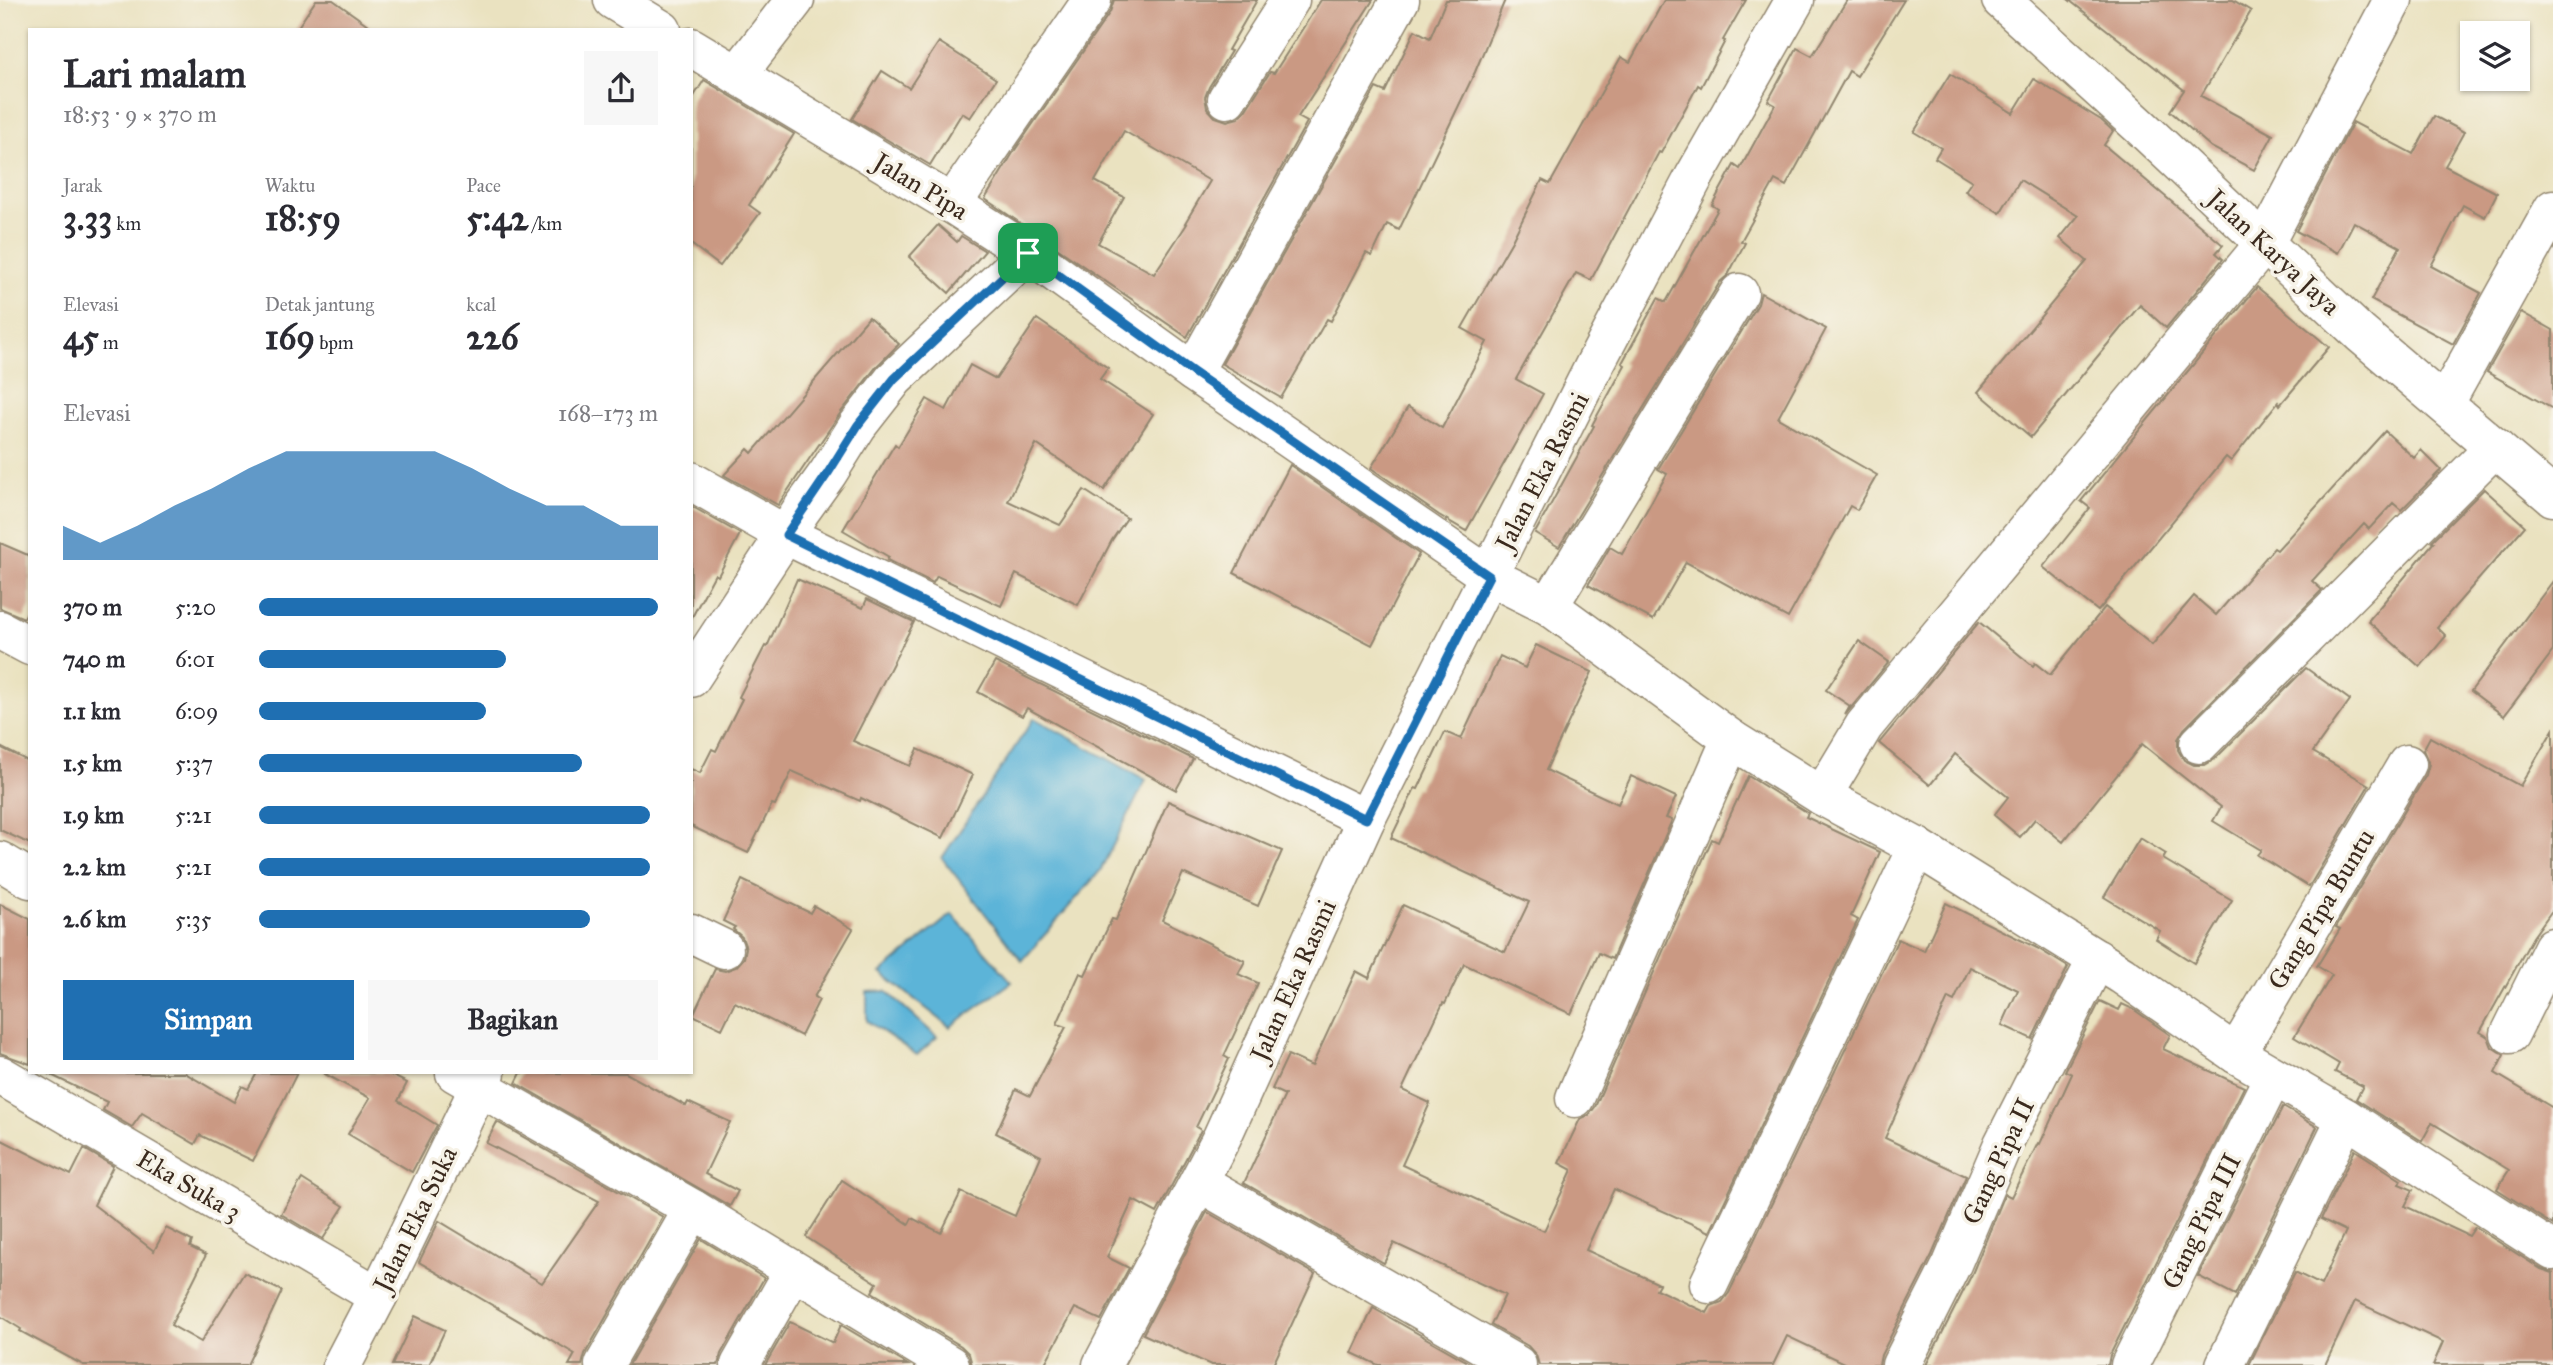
<!DOCTYPE html>
<html lang="id">
<meta charset="utf-8">
<style>
body{margin:0;font-family:"IM FELL Great Primer",serif;background:#f7f7f7;color:#2b2b33;height:100vh;display:flex;flex-direction:column;font-size:26px;white-space:nowrap}
*{box-sizing:border-box;margin:0}
p{font-size:23px;color:#7c7c81}
.icon{flex:none;width:38px;height:38px;fill:none;stroke:currentColor;stroke-width:2;stroke-linecap:round;stroke-linejoin:round}
.map{position:relative;flex:1;overflow:hidden}
.sheet{position:absolute;left:28px;top:28px;width:665px;height:1046px;display:flex;flex-direction:column;background:#fff;border-radius:0px;box-shadow:0 2px 5px #0004}
.sheet>*{flex:none}
.controls{position:absolute;left:2460px;top:21px;display:grid;gap:14px}
.controls a{display:grid;place-items:center;width:70px;height:70px;border-radius:0px;background:#fff;box-shadow:0 2px 5px #0004;font-size:35px}
.pin{position:absolute;display:grid;place-items:center;width:60px;height:60px;color:#fff;margin:-30px;border-radius:14px;box-shadow:0 4px 10px #0006}
.round{display:grid;place-items:center;flex:none;width:74px;height:74px;border-radius:0px;background:#f7f7f7}
.head{display:flex;align-items:center;justify-content:space-between;height:119px;padding:0 35px}
h1{font-size:38px;font-weight:800;line-height:52px}
.metrics{display:grid;grid-template-columns:repeat(3,1fr);gap:10px;height:119px;padding:7px 35px}
.metrics div{display:grid;align-content:center}
.metrics b{font-size:35px;font-weight:800}
.metrics small{font-size:19px;font-weight:400}
.metrics p{font-size:19px}
.chart{height:196px;padding:14px 35px}
.chart p{display:flex;justify-content:space-between}
.chart svg{width:100%;height:126px;margin-top:7px;fill:#1f6fb2;opacity:.7}
.action{display:flex;gap:14px;margin-top:auto;padding:14px 35px}
.action a{flex:1;height:80px;border-radius:0px;background:#1f6fb2;color:#fff;font-size:28px;font-weight:800;line-height:80px;text-align:center}
.action a+a{background:#f7f7f7;color:#2b2b33}
ul{padding:0 35px;list-style:none;font-size:23px}
li{display:grid;grid-template-columns:112px 84px 1fr;align-items:center;height:52px}
li i{height:18px;border-radius:9px;background:#1f6fb2}
.map>svg:first-child{display:block}
.water{fill:#5bb4d8;stroke:#4b6f7b;stroke-width:2}
.building{fill:#ca9983;fill-rule:evenodd}
.lines{fill:none;stroke-linecap:round;stroke-linejoin:round}
.minor-casing{stroke:#92866f;stroke-width:41}
.major-casing{stroke:#92866f;stroke-width:41}
.minor{stroke:#fff;stroke-width:38}
.major{stroke:#fff;stroke-width:38}
.route-casing{stroke:#fff;stroke-width:14}
.route{stroke:#1f6fb2;stroke-width:9}
.labels{text-anchor:middle;dominant-baseline:central;stroke-width:7;stroke-linejoin:round;paint-order:stroke}
.street-label{font-size:26px;fill:#3b2a1e;stroke:#f7f3e8}
</style>
<div class="map">
<svg width="2553" height="1365" viewBox="0 0 2553 1365">
<rect width="100%" height="100%" fill="#f7f3e8"/>
<filter id="ink" filterUnits="userSpaceOnUse"><feTurbulence type="fractalNoise" baseFrequency=".0143" numOctaves="2"/><feDisplacementMap in="SourceGraphic" scale="14" xChannelSelector="R" yChannelSelector="G"/><feConvolveMatrix kernelMatrix="1 2 1 2 8 2 1 2 1" color-interpolation-filters="sRGB"/></filter>
<filter id="wash" filterUnits="userSpaceOnUse"><feTurbulence type="fractalNoise" baseFrequency=".00686" numOctaves="4" result="noise"/><feDisplacementMap in="SourceGraphic" scale="28" xChannelSelector="R" yChannelSelector="G"/><feGaussianBlur stdDeviation="1.57" result="paint"/><feColorMatrix in="noise" values="0 0 0 0 0 0 0 0 0 0 0 0 0 0 0 0 0 1.4 0 .05"/><feComposite in="paint" operator="in"/></filter>
<g filter="url(#wash)">
<rect width="100%" height="100%" fill="#eae2c0"/>
<g class="water">
<polygon points="1034,718 1146,780 1100,871 1022,961 942,858"/>
<polygon points="952,914 1012,982 950,1027 881,973"/>
<polygon points="886,991 937,1037 917,1055 867,1021 867,992"/>
</g>
<g id="blocks">
<g class="building">
<polygon points="316,0 333,0 375,30 296,30"/>
<path d="M1114 0H1257L1228 50 1231 51 1209 87 1205 97 1207 108 1215 117 1227 121 1238 118 1245 111 1270 72 1274 73 1321 0H1373L1298 117 1307 122 1187 337 985 199 1013 153 1110 12ZM1124 131 1210 181 1185 223 1187 224 1154 274 1098 243 1124 197 1095 181Z"/>
<polygon points="1446,0 1505,0 1475,72 1399,230 1387,224 1372,256 1366,253 1331,321 1327,319 1281,398 1222,364 1376,88 1385,92 1415,30 1430,38"/>
<polygon points="1664,0 1746,0 1723,40 1725,41 1701,87 1698,85 1661,153 1659,152 1591,280 1576,273 1516,379 1543,394 1466,531 1439,515 1371,468 1408,407 1442,428 1487,342 1462,328 1512,241 1542,180 1550,184 1621,57 1630,62"/>
<polygon points="1847,0 1904,0 1857,76 1849,71 1786,186 1775,180 1741,241 1745,243 1728,275 1720,282 1559,547 1535,533 1594,426 1592,425 1625,365 1622,363 1658,298 1666,302 1718,209 1712,205 1734,165 1740,169 1775,105 1768,101 1797,48 1812,56"/>
<polygon points="2069,0 2233,0 2251,11 2201,96 2273,135 2254,170 2211,147 2170,111 2184,90"/>
<polygon points="939,42 996,79 970,118 962,113 930,165 852,119 882,71 909,88"/>
<polygon points="1950,74 2013,113 2034,79 2101,120 2113,131 2104,145 2223,245 2216,253 2223,259 2166,328 2140,305 2031,437 1978,392 2087,261 2060,238 2078,216 2020,180 2000,213 1965,191 1972,181 1935,158 1941,148 1914,132"/>
<polygon points="704,80 794,134 749,205 760,213 720,266 691,244 691,101"/>
<polygon points="2434,116 2464,132 2445,166 2497,193 2485,217 2463,205 2431,266 2481,293 2453,344 2371,300 2400,247 2354,222 2338,253 2296,231 2353,122 2413,154"/>
<polygon points="938,225 957,242 961,236 985,251 949,293 909,257"/>
<polygon points="2257,287 2329,347 2280,405 2278,402 2231,461 2226,457 2098,611 2043,567 2090,508 2081,501"/>
<polygon points="1761,293 1826,329 1778,418 1877,475 1857,510 1850,506 1788,618 1686,562 1653,620 1588,585 1610,547 1622,554 1667,474 1658,469 1758,304"/>
<polygon points="2521,312 2553,330 2553,409 2487,372"/>
<polygon points="869,317 899,344 877,366 841,412 778,505 724,475 748,449 752,453"/>
<polygon points="1037,319 1108,368 1100,379 1153,414 1104,490 1036,444 1008,501 1060,525 1084,490 1127,518 1112,540 1078,605 1016,574 1001,606 937,576 933,583 887,560 889,557 843,530 895,444 898,447 927,399 946,410 970,365 996,379"/>
<polygon points="2385,431 2414,458 2421,450 2441,470 2401,510 2393,503 2369,529 2364,524 2312,581 2322,590 2184,729 2178,739 2178,750 2184,760 2194,765 2205,765 2215,759 2306,668 2350,700 2313,752 2369,785 2309,887 2257,855 2261,850 2213,821 2221,807 2142,744 2063,842 2035,819 2020,837 1994,815 2008,797 1955,754 1930,785 1879,743 1979,622 2033,666 2035,663 2050,675 2105,607 2152,645 2194,596 2216,615 2274,548 2277,550"/>
<polygon points="1290,465 1419,554 1372,645 1234,573"/>
<polygon points="2484,489 2525,526 2437,627 2446,636 2420,667 2368,621 2434,542 2432,541"/>
<polygon points="691,506 740,534 718,576 715,574 691,619"/>
<polygon points="0,543 30,556 30,606 24,618 0,608"/>
<polygon points="797,579 863,608 867,599 914,622 853,741 910,766 918,749 973,775 943,838 861,798 860,801 792,771 775,805 772,804 748,853 691,826 691,769 700,773 712,749 716,751 742,699 739,697 765,646 767,647"/>
<polygon points="2553,581 2553,651 2504,716 2471,691"/>
<polygon points="1859,641 1889,662 1845,715 1850,706 1826,690"/>
<polygon points="1536,645 1592,672 1546,770 1618,804 1631,776 1676,797 1666,818 1672,820 1612,959 1599,953 1571,1014 1464,964 1445,1004 1443,1003 1402,1090 1430,1103 1402,1165 1544,1231 1572,1170 1559,1163 1580,1119 1589,1115 1595,1107 1712,839 1718,842 1748,776 1808,813 1806,817 1880,852 1851,916 1858,920 1710,1232 1614,1189 1586,1250 1659,1284 1656,1289 1707,1313 1711,1306 1722,1302 1729,1293 1898,939 1924,951 1946,903 2037,948 2068,967 2032,1039 2002,1025 2018,990 1970,967 1954,1001 1948,998 1885,1138 1966,1176 1932,1255 1881,1355 1879,1365 1848,1365 1787,1336 1773,1365 1539,1365 1536,1355 1528,1346 1491,1325 1505,1295 1394,1243 1384,1263 1244,1183 1285,1095 1272,1089 1288,1055 1312,1066 1356,971 1369,978 1403,905 1505,952 1529,902 1391,838 1415,788 1418,789 1445,732 1461,739 1500,656 1525,668"/>
<polygon points="995,662 1193,759 1176,790 1027,708 1022,716 978,692"/>
<polygon points="2553,730 2553,909 2533,937 2480,1032 2488,1037 2492,1047 2504,1055 2495,1073 2553,1108 2553,1225 2497,1189 2509,1170 2432,1123 2422,1141 2356,1099 2363,1086 2335,1072 2339,1064 2294,1037 2332,975 2317,966 2340,929 2336,927 2426,775 2429,764 2423,750 2430,737 2520,786"/>
<polygon points="0,747 30,762 30,844 0,830"/>
<polygon points="1168,801 1282,851 1258,906 1183,873 1162,920 1245,961 1238,974 1258,983 1224,1056 1229,1059 1196,1127 1201,1130 1157,1213 1133,1200 1107,1257 1129,1268 1101,1320 1075,1308 1044,1365 972,1365 969,1354 961,1346 872,1292 877,1283 806,1237 842,1180 909,1224 912,1218 941,1233 961,1192 1015,1216 1041,1156 996,1133 1016,1089 1030,1096 1066,1027 1057,1024 1080,973 1085,975 1112,919 1116,920"/>
<polygon points="2140,838 2166,854 2163,859 2232,900 2194,963 2156,939 2160,931 2104,897"/>
<polygon points="742,880 810,913 814,906 853,929 814,997 819,1000 801,1036 735,1002 722,1029 693,1015 715,969 725,971 736,967 744,958 746,948 742,937 733,929 735,927 723,921"/>
<polygon points="0,904 30,919 30,1064 0,1053"/>
<polygon points="2100,1001 2119,1010 2122,1004 2133,1009 2170,1035 2163,1049 2244,1087 2110,1355 2108,1365 1926,1365 1972,1274 2005,1194 2011,1197 2038,1143 2040,1144 2072,1074 2065,1071"/>
<polygon points="47,1073 185,1073 234,1102 242,1086 248,1089 257,1073 297,1073 253,1161 200,1135 195,1144 142,1113 132,1127 103,1110 107,1102"/>
<polygon points="323,1073 387,1073 407,1083 398,1101 437,1125 412,1172 348,1134 370,1098"/>
<polygon points="521,1073 626,1073 686,1106 688,1102 730,1122 705,1174 738,1191 730,1206 516,1083"/>
<polygon points="2283,1107 2317,1127 2235,1295 2198,1276"/>
<polygon points="497,1122 663,1217 585,1354 582,1365 569,1365 575,1354 419,1262 439,1221 542,1283 599,1201 486,1143"/>
<polygon points="0,1139 71,1175 84,1149 113,1166 94,1205 154,1251 166,1228 192,1241 190,1247 206,1255 171,1325 201,1342 244,1273 282,1291 247,1365 83,1365 20,1331 21,1329 0,1316"/>
<polygon points="2355,1150 2401,1180 2399,1184 2413,1190 2405,1206 2469,1236 2475,1227 2541,1269 2553,1273 2553,1365 2433,1365 2443,1342 2355,1301 2325,1365 2249,1365 2295,1272 2321,1285 2346,1231 2321,1219"/>
<polygon points="302,1179 344,1206 323,1239 281,1214"/>
<polygon points="1207,1212 1315,1274 1273,1365 1211,1365 1143,1334"/>
<polygon points="701,1239 764,1278 721,1354 718,1365 629,1365"/>
<polygon points="1373,1308 1473,1365 1378,1365 1352,1353"/>
<polygon points="415,1316 445,1330 429,1365 392,1365"/>
<polygon points="790,1322 833,1343 841,1325 908,1365 765,1365"/>
</g>
</g>
</g>
<g filter="url(#ink)">
<use href="#blocks" fill-opacity="0" stroke="#92866f" stroke-width="2"/>
<g class="lines">
<defs>
<g id="minor">
<polyline points="613,0 662,30"/>
<polyline points="691,47 952,204 1028,253 1193,372 1489,576 1549,606 1731,739 1822,796 1917,847 2122,975 2236,1054 2346,1118 2553,1251"/>
<polyline points="737,75 795,0"/>
<polyline points="1227,99 1290,0"/>
<polyline points="952,204 1092,0"/>
<polyline points="1193,372 1400,0"/>
<polyline points="2445,403 2553,209"/>
<polyline points="691,481 786,535 1366,819"/>
<polyline points="1549,606 1739,293"/>
<polyline points="0,630 30,646"/>
<polyline points="691,678 800,512 828,473 858,425 894,379 1028,253"/>
<polyline points="2199,744 2495,447"/>
<polyline points="1822,796 1864,726 2265,243 2393,0"/>
<polyline points="0,861 30,879"/>
<polyline points="691,933 724,949"/>
<polyline points="2510,1034 2553,947"/>
<polyline points="2236,1054 2407,764"/>
<polyline points="455,1073 693,1209 950,1365"/>
<polyline points="0,1075 378,1296"/>
<polyline points="1575,1098 1731,739"/>
<polyline points="1199,1182 1517,1365"/>
<polyline points="1709,1284 1917,847"/>
<polyline points="342,1365 378,1296 486,1073"/>
<polyline points="604,1365 693,1209"/>
<polyline points="740,1365 793,1272"/>
<polyline points="1102,1365 1222,1137 1366,819 1595,364 1694,177 1795,0"/>
<polyline points="1901,1365 1952,1264 2003,1144 2097,959"/>
<polyline points="2130,1365 2273,1077"/>
<polyline points="2225,1365 2346,1118"/>
</g>
<polyline id="major" points="2001,0 2141,127 2361,334 2553,497"/>
</defs>
<use href="#minor" class="minor-casing"/>
<use href="#major" class="major-casing"/>
<use href="#minor" class="minor"/>
<use href="#major" class="major"/>
</g>
</g>
<g class="lines" filter="url(#ink)">
<defs>
<polygon id="route" points="1028,253 1193,372 1489,576 1366,819 786,535 828,473 858,425 894,379"/>
</defs>
<use href="#route" class="route-casing"/>
<use href="#route" class="route"/>
</g>
<g class="labels">
<g class="street-label">
<text transform="translate(921 186) rotate(31)">Jalan Pipa</text>
<text transform="translate(2274 252) rotate(43)">Jalan Karya Jaya</text>
<text transform="translate(1542 471) rotate(-63)">Jalan Eka Rasmi</text>
<text transform="translate(2321 909) rotate(-59)">Gang Pipa Buntu</text>
<text transform="translate(1293 980) rotate(-66)">Jalan Eka Rasmi</text>
<text transform="translate(1998 1161) rotate(-65)">Gang Pipa II</text>
<text transform="translate(189 1185) rotate(30)">Eka Suka 3</text>
<text transform="translate(415 1219) rotate(-64)">Jalan Eka Suka</text>
<text transform="translate(2201 1221) rotate(-64)">Gang Pipa III</text>
</g>
</g>
</svg>
<div class="controls">
<a><svg class="icon" aria-label="layers" viewBox="0 0 24 24"><path d="M12 4l9 5-9 5-9-5zM3 14l9 5 9-5"/></svg></a>
</div>
<div class="pin" style="left:1028px;top:253px;background:#1e9e55"><svg class="icon" aria-label="arrive" viewBox="0 0 24 24"><path d="M6 21V4h12l-3 4 3 4H6"/></svg></div>
<section class="sheet">
<div class="head"><div><h1>Lari malam</h1><p>18:53 · 9 × 370 m</p></div><a class="round"><svg class="icon" aria-label="share" viewBox="0 0 24 24"><path d="M12 15V3M7 8l5-5 5 5M5 13v7h14v-7"/></svg></a></div>
<div class="metrics">
<div><p>Jarak</p><b>3.33<small> km</small></b></div>
<div><p>Waktu</p><b>18:59</b></div>
<div><p>Pace</p><b>5:42<small> /km</small></b></div>
</div>
<div class="metrics">
<div><p>Elevasi</p><b>45<small> m</small></b></div>
<div><p>Detak jantung</p><b>169<small> bpm</small></b></div>
<div><p>kcal</p><b>226</b></div>
</div>
<div class="chart"><p><span>Elevasi</span>168–173 m</p>
<svg viewBox="0 0 160 44" preserveAspectRatio="none"><path d="M0 44V32L10 38L20 32L30 25L40 19L50 12L60 6L70 6L80 6L90 6L100 6L110 12L120 19L130 25L140 25L150 32L160 32V44z"/></svg>
</div>
<ul>
<li><b>370 m</b>5:20<i style="width:100%"></i></li>
<li><b>740 m</b>6:01<i style="width:62%"></i></li>
<li><b>1.1 km</b>6:09<i style="width:57%"></i></li>
<li><b>1.5 km</b>5:37<i style="width:81%"></i></li>
<li><b>1.9 km</b>5:21<i style="width:98%"></i></li>
<li><b>2.2 km</b>5:21<i style="width:98%"></i></li>
<li><b>2.6 km</b>5:35<i style="width:83%"></i></li>
</ul>
<div class="action"><a>Simpan</a><a>Bagikan</a></div>
</section>
</div>
